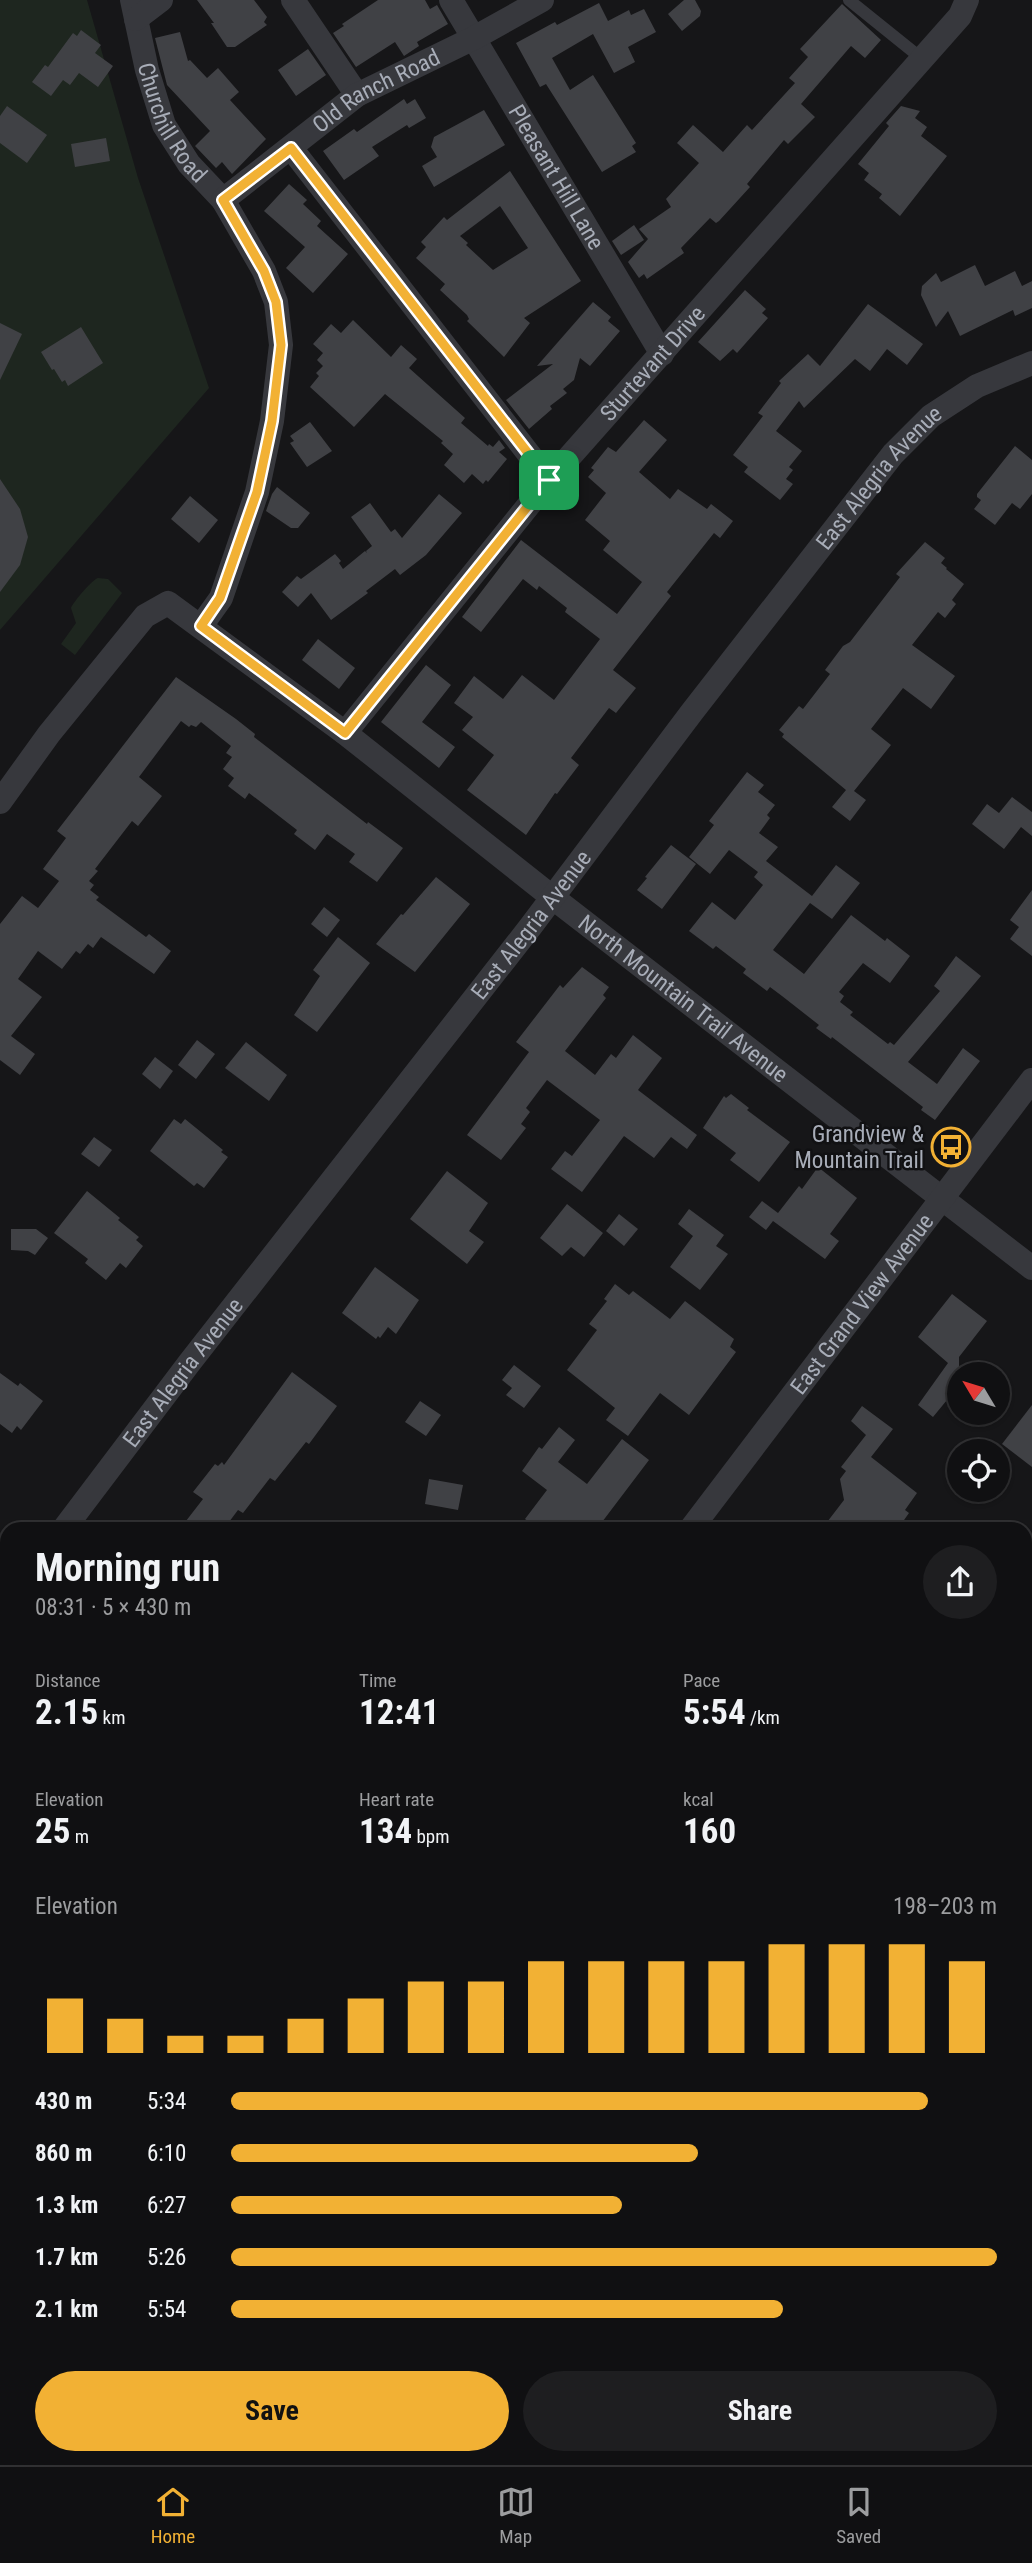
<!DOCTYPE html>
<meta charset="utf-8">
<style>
body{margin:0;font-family:"Roboto Condensed",sans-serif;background:#1e1e20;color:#f1f3f6;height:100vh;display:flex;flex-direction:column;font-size:26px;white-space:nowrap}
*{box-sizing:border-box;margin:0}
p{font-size:23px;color:#9c9d9f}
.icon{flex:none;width:38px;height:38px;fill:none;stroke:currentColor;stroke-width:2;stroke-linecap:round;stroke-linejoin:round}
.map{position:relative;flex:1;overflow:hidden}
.sheet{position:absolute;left:0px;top:1522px;width:1032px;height:943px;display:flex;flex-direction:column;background:#101012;border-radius:21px 21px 0 0;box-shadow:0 2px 5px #0004,0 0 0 2px #303032}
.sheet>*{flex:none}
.needle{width:46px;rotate:308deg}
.controls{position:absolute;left:947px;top:1362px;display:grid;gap:14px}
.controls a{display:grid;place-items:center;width:63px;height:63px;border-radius:50%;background:#101012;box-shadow:0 2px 5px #0004,0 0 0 2px #303032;font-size:35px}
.pin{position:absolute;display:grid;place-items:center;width:60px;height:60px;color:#fff;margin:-30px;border-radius:14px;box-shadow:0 4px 10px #0006}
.round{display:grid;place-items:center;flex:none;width:74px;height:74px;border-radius:37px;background:#1e1e20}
.overview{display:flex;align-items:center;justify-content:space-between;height:119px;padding:0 35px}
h1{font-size:38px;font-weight:700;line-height:52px}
.stats{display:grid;grid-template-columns:repeat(3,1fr);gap:10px;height:119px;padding:7px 35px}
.stats div{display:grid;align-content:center}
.stats b{font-size:35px;font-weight:700}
.stats small{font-size:19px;font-weight:400}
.stats p{font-size:19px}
.chart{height:196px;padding:14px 35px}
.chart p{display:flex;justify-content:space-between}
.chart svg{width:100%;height:126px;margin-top:7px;stroke:#f2b134;stroke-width:6}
.action{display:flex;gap:14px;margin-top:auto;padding:14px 35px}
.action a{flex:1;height:80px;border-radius:42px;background:#f2b134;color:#111;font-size:28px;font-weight:700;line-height:80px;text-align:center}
.action a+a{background:#1e1e20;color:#f1f3f6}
ul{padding:0 35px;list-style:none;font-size:23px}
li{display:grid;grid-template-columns:112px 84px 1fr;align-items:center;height:52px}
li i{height:18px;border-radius:9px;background:#f2b134}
.menu{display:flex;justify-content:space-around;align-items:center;height:98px;border-top:2px solid #303032;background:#101012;font-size:19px;color:#9c9d9f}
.menu a{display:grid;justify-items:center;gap:4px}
.menu .selected{color:#f2b134}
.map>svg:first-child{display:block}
.built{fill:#222225}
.green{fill:#1e261f}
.building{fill:#404145;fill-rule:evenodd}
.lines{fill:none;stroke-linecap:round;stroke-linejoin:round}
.lane{stroke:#37383d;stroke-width:12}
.street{stroke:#37383d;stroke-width:24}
.secondary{stroke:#45474d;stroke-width:35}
.route-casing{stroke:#fff;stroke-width:14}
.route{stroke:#f2b134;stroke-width:9}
.labels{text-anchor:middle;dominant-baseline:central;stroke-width:5;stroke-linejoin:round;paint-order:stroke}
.street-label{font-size:23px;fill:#a8adb8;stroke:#111113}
.poi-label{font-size:23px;fill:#a8adb8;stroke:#111113;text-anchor:end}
</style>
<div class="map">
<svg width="1032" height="2465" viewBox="0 0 1032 2465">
<rect width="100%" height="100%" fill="#161618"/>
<polygon class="built" points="7,1669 7,1950 0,1959 0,1678"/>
<g class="green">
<polygon points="0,0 87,0 138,178 209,388 0,630"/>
<path d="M98 578 108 579 122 593 75 655 61 644 76 623 71 608C74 601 92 580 98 578Z"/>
</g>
<g class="building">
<polygon points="197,0 254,0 267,17 264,22 267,25 235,47 227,47 211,23 214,23"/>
<polygon points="378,0 425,0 430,9 437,5 448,24 417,42 419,46 404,56 395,42 356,67 333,33 344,26 342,24"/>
<polygon points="684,0 695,0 701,11 700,16 682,31 668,14"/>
<polygon points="599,3 608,21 629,10 631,15 644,9 656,32 628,47 635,62 614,73 593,34 552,58 570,90 593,75 636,143 632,146 636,152 602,172 546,84 540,87 516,43 555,22 557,25"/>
<polygon points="842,4 881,40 865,58 851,46 801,104 815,117 788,144 784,140 747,184 750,187 719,221 716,223 710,218 681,248 684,253 647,279 644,274 639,278 628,262 648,239 639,229 671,207 666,199 699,163 677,143 693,125 723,152 747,125 752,130 795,83 789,78 808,57 800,49"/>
<polygon points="81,30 101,45 95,53 113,66 98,87 79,73 70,85 63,80 51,96 32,82 45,65 48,67 73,33 77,36"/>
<polygon points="180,32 188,61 190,60 207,78 218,68 239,92 230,100 266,139 232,174 222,162 216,168 195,146 210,131 167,85 155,38"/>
<polygon points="308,49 326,75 296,96 278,70"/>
<polygon points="404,99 407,104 415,99 426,118 409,128 407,125 372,147 379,156 344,180 323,151 354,129 357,132"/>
<polygon points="7,106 47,135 27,163 0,143 0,116"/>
<polygon points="901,106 920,111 915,118 927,127 921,136 947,156 900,216 879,198 882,194 864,180 869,173 858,164 889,126 886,123"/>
<polygon points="484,110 505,145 434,187 422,166 437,157 431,147 434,137"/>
<polygon points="106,138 110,161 75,167 71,144"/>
<path d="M510 171 581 281 524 318 530 323 504 357 467 321 469 319 467 315 440 290 445 284 416 258 426 247 421 242 444 217 447 220ZM500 206 528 248 493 270 466 245 468 243 460 236Z"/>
<polygon points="289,184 307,200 303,204 321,221 317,226 348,254 313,293 286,268 305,247 264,211"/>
<polygon points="634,225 644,240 621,255 612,241"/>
<polygon points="975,265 985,286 1015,271 1022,286 1032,281 1032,308 1015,316 1013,310 960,336 948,311 936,327 921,295 922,286 936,273 941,282"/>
<polygon points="745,290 766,309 762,313 768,318 737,353 733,349 720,361 698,342"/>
<polygon points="593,302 611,317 608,321 620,331 590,366 580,358 574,380 563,389 567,393 550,406 552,409 529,429 506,400 553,364 537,366"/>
<polygon points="868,304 923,344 907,365 887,349 870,371 855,359 804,408 799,401 776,431 802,451 789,467 793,470 786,479 793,484 780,500 744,472 748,467 733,455 763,416 758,413 781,383 779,381 808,354 820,366"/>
<polygon points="353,320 391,357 401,345 417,359 409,368 465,418 461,423 488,446 489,444 493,447 499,440 505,448 499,452 507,459 488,482 486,480 483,484 472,474 464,483 444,465 453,454 441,443 443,441 385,394 354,427 310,387 319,376 316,373 323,366 317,360 323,353 313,344 331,324 341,333"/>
<polygon points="0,323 22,334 0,380"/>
<polygon points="81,327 103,363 68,386 65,380 62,382 54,369 52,370 41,352"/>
<polygon points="644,420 667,440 639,472 670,499 678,489 707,509 711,504 733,521 720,538 714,533 667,592 671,596 613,670 636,688 616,713 609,708 571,758 579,765 557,794 555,793 526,835 467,790 494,755 462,730 473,717 454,703 474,676 503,699 522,675 554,700 600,639 565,612 567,608 539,586 537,590 523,579 481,632 462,617 521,540 617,614 642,582 603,550 610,541 585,520 606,493 588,477 594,470 591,468 608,447 616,452"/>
<polygon points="310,422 332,451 307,467 290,443 294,441 290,436"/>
<polygon points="1015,446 1032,460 1032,494 1020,509 1012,503 995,525 974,509 981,500 977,497 977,494"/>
<polygon points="0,479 20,509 28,537 20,565 0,592"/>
<polygon points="277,487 310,513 298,528 291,528 266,511 272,494"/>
<polygon points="439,494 462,513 426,555 400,575 395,569 366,591 368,593 331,620 311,593 298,607 282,592 297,576 301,579 335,554 341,561 339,563 343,569 365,551 367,553 366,551 372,546 351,517 370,503 391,532 395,529 402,538"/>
<polygon points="190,496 218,520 199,543 171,519"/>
<polygon points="925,542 945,558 941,563 947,568 946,569 964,584 952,600 956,604 945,618 938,612 912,645 955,676 931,709 903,688 871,729 891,745 854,791 866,800 850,821 832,807 846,790 782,737 784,734 779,730 799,706 803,709 830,674 825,670 843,646 850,642 900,577 896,574"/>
<polygon points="318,639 355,668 339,689 302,660"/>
<polygon points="426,665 451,685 422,722 455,747 439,768 381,722"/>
<polygon points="176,677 236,719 255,734 254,737 367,824 368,822 403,848 377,882 349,862 355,854 327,834 315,850 294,834 297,830 249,793 245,799 228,786 234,778 223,769 232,757 226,753 231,746 201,722 196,727 191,725 189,727 181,721 139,777 162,796 138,826 132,821 95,869 98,871 89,881 94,885 90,890 99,897 96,900 146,937 149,934 171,951 154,974 101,937 93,948 88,944 80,954 76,951 62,969 38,951 18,979 42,997 11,1036 35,1054 20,1075 0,1060 0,924 22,896 38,908 59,881 43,869 66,838 57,831"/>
<polygon points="747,772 764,785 758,792 775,805 767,815 770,818 759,833 778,847 766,861 812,896 836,865 860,883 832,919 810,903 773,950 804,974 851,915 885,941 887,938 910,956 890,983 863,963 839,992 844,996 840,1002 853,1012 850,1015 888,1044 890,1042 894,1045 940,991 934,986 956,956 981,976 908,1062 937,1084 963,1048 980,1061 935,1120 921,1110 923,1107 832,1037 831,1039 816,1028 819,1025 782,996 770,987 767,991 743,973 746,969 716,946 713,949 689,931 712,902 735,920 763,885 754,877 758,872 729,850 710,874 689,857 714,825 709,821"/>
<polygon points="1012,797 1032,812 1032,836 1021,827 1004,849 972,824 987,804 999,813"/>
<polygon points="671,845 696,864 662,909 637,890 647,878 645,877"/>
<polygon points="436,877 470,904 415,972 376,944 401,914 403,915"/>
<polygon points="1032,890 1032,956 1010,939 1019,927 1010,920"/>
<polygon points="324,907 340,920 327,937 311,924"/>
<polygon points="338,937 370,963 317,1032 294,1015 320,976 313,970"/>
<polygon points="582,967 609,987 603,995 606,998 565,1051 595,1075 611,1054 616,1058 633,1035 662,1058 638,1090 697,1135 687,1149 671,1137 654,1158 624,1136 582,1192 551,1169 565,1151 572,1156 600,1120 547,1080 526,1108 530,1112 521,1124 526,1128 501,1160 467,1135 529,1052 516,1042 560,985 563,988"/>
<polygon points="197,1040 215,1054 196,1079 178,1065"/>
<polygon points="246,1042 287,1075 269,1101 225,1068"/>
<polygon points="155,1057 173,1071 160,1089 142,1074"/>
<polygon points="731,1094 749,1108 747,1110 790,1142 759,1182 730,1160 736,1153 703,1128 724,1096 726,1098"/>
<polygon points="174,1119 181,1124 185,1119 223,1150 221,1152 228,1157 204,1188 197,1183 194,1186 150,1151"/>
<polygon points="94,1137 112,1150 99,1167 81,1154"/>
<polygon points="818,1167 857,1198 830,1234 839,1241 825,1259 773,1221 766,1230 749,1217 762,1201 778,1213 799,1186 802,1189"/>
<polygon points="447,1171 488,1203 469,1231 484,1242 467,1264 410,1219"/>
<polygon points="87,1191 120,1218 118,1220 139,1237 136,1240 143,1246 126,1268 120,1263 106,1280 85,1263 88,1259 54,1233"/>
<polygon points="567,1204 603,1233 584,1257 571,1247 562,1256 540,1238"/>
<polygon points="689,1209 724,1235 716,1246 728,1254 700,1290 670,1267 693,1236 678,1224"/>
<polygon points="619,1214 638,1229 624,1246 606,1231"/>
<polygon points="11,1229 36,1229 48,1238 35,1255 28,1251 11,1250"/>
<polygon points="375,1267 419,1300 396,1334 388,1327 380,1338 378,1336 376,1339 342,1313"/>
<polygon points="615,1284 629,1295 633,1291 670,1319 685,1301 734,1339 730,1347 736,1352 689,1415 660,1393 628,1436 606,1420 615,1408 567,1370 597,1330 589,1324 607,1301 604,1299"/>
<polygon points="952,1294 987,1321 959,1357 959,1409 947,1400 933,1417 918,1405 948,1363 918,1337"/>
<polygon points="514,1365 541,1386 524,1408 506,1395 512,1388 502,1380"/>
<polygon points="292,1372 337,1406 309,1444 306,1442 275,1481 270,1478 243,1513 238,1510 223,1530 179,1530 203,1499 193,1492 215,1464 218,1466 222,1462 224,1465"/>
<polygon points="0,1373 18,1386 20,1383 43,1401 21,1430 17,1426 12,1433 0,1424"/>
<polygon points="420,1401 441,1415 426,1436 405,1422"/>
<polygon points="1032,1405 1032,1467 1002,1444"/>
<polygon points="862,1406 893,1429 871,1457 917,1493 905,1510 909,1513 897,1530 821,1530 844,1500 840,1479 846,1471 841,1467 866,1435 851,1421"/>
<polygon points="559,1427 575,1440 558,1462 587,1484 622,1439 649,1460 596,1530 539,1530 525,1519 547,1490 522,1471 539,1447 542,1449"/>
<polygon points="429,1479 463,1485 458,1510 425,1504"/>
</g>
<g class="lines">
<g class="lane">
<polyline points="849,0 921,58"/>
<polyline points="1026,2094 1032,2100"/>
<polyline points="49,2459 57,2465"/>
</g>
<g class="street">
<path id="s1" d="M132 0 147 70 164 125 189 164 223 200 264 271 276 302 281 345 272 421 257 492 221 598 201 626"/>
<polyline points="293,0 357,95"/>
<path id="s2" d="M451 0 662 354"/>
<polyline points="136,19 161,0"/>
<polyline points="291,148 549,480"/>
<path id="s3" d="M223 200 357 95 474 38 542 0"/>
<path id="s4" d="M345 733 549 480 960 16 967 0"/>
<path id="s5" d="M0 802 49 734 145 616 168 603 345 733 552 897 1032 1268"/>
<path id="s6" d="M63 1530 190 1362 531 926 692 712 893 454 931 416 977 386 1032 363"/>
<path id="s7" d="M690 1530 1032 1080"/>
<polyline points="0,1613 7,1604"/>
<polyline points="1026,1850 1032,1841"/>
<polyline points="551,2465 556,2459"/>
</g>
<g class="secondary">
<polyline points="0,2119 7,2125"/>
<polyline points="0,2427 7,2417"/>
<polyline points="385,2459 392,2465"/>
</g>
</g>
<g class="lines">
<defs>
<polygon id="route" points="291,148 549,480 345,733 201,626 220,598 257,492 272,421 281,345 276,302 264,271 223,200"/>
</defs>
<use href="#route" class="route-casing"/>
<use href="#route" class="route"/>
</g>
<defs>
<symbol id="bus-ring" viewBox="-11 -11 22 22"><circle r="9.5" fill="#111113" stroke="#f2b134" stroke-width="1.5"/><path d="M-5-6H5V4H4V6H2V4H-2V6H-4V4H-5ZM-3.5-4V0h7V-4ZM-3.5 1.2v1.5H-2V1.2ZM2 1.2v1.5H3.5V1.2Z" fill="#f2b134"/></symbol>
</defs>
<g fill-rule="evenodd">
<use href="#bus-ring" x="929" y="1125" width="44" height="44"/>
</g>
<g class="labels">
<g class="street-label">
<text stroke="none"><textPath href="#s3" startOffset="189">Old Ranch Road</textPath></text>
<text stroke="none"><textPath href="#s1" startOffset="130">Churchill Road</textPath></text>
<text stroke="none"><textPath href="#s2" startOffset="206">Pleasant Hill Lane</textPath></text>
<text stroke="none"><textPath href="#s4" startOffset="481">Sturtevant Drive</textPath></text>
<text stroke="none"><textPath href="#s6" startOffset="1332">East Alegria Avenue</textPath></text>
<text stroke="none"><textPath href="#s6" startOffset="765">East Alegria Avenue</textPath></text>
<text stroke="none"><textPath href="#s5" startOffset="912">North Mountain Trail Avenue</textPath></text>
<text stroke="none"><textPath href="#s7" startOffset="284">East Grand View Avenue</textPath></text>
<text stroke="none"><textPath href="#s6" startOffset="198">East Alegria Avenue</textPath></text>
</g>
<g class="poi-label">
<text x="924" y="1134">Grandview &amp;<tspan x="924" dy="26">Mountain Trail</tspan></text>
</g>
</g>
</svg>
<div class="controls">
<a><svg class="needle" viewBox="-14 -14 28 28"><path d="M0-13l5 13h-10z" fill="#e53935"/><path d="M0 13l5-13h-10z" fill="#9c9d9f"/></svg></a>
<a><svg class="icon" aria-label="locate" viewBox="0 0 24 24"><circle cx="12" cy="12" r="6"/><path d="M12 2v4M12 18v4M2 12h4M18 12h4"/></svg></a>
</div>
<div class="pin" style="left:549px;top:480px;background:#1e9e55"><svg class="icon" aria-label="arrive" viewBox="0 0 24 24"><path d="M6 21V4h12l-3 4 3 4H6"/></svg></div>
<section class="sheet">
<div class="overview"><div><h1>Morning run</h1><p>08:31 · 5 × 430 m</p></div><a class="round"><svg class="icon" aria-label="share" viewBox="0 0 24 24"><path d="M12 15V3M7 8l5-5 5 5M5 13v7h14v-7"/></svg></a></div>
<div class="stats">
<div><p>Distance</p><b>2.15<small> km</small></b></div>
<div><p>Time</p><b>12:41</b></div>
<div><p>Pace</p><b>5:54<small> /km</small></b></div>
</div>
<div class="stats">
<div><p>Elevation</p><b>25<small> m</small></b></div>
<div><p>Heart rate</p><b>134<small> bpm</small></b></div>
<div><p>kcal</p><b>160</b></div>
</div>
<div class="chart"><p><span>Elevation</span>198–203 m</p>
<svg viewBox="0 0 160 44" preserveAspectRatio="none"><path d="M5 44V25M15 44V32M25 44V38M35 44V38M45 44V32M55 44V25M65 44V19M75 44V19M85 44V12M95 44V12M105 44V12M115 44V12M125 44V6M135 44V6M145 44V6M155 44V12"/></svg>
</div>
<ul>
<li><b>430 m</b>5:34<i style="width:91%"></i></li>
<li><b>860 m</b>6:10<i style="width:61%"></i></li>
<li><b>1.3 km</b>6:27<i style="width:51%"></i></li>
<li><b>1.7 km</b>5:26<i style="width:100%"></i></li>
<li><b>2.1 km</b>5:54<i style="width:72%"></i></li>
</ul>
<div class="action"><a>Save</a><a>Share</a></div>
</section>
</div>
<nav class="menu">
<a class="selected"><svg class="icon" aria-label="home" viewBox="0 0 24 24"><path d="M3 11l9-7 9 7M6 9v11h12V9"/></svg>Home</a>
<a><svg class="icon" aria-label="map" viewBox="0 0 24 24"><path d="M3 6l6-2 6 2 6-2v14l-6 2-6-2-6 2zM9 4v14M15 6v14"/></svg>Map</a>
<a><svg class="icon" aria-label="saved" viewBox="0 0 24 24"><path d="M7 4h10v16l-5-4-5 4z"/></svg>Saved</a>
</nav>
